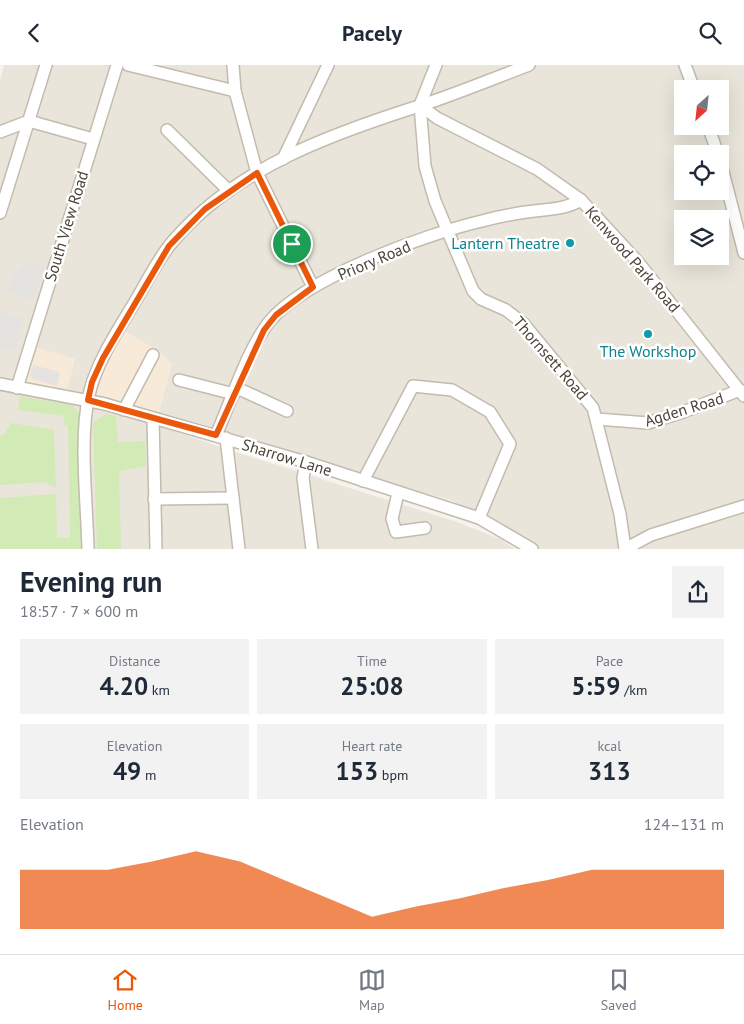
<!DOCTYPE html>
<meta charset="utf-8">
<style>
body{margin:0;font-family:"PT Sans",sans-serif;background:#f2f2f3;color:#1f2937;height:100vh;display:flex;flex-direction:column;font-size:19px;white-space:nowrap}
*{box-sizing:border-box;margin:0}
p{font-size:16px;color:#747a83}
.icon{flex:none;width:28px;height:28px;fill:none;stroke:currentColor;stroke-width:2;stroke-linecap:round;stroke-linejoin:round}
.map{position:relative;height:484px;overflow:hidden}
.panel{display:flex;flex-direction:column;background:#fff;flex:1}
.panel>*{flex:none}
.needle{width:32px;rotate:207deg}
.fabs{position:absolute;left:674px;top:15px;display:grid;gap:10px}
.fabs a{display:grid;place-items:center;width:55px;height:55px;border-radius:0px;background:#fff;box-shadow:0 5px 20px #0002;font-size:25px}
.pin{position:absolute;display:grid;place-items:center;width:42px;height:42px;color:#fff;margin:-21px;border:2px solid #fff;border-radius:50%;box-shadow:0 1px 5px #0007}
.round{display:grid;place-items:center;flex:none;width:52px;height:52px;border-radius:0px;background:#f2f2f3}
.overview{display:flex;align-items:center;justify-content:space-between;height:85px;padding:0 20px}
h1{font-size:28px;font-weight:600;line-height:38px}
.stats{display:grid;grid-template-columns:repeat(3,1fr);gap:8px;height:85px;padding:5px 20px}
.stats div{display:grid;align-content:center;border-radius:0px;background:#f2f2f3;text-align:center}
.stats b{font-size:25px;font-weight:600}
.stats small{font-size:14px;font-weight:400}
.stats p{font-size:14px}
.chart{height:140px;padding:10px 20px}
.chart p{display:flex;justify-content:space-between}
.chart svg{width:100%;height:90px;margin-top:5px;fill:#ea580c;opacity:.7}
header{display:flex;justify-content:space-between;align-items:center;height:65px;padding:0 20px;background:#fff;font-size:22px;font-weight:600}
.tabs{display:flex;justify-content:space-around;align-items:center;height:70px;border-top:1px solid #e0e1e3;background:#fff;font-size:14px;color:#747a83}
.tabs a{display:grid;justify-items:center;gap:2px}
.tabs .on{color:#ea580c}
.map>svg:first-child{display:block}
.residential{fill:#eae5da;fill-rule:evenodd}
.commercial{fill:#f7ead8}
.green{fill:#d2eab5}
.parking{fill:#e5e3e0}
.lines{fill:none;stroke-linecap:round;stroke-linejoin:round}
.minor-casing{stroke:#c2bbae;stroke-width:14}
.minor{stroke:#fff;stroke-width:11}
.route-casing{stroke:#fff;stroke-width:10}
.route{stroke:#ea580c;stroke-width:6}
.culture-dot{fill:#0f9aa8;stroke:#fff;stroke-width:2}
.labels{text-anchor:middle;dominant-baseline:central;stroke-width:5;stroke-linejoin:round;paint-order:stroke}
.street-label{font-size:16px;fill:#4b4439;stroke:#fff}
.culture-label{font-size:16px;fill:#0d838f;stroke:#fff;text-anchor:end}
</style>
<header><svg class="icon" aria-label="back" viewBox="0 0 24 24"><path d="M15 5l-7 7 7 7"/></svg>Pacely<svg class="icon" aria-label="search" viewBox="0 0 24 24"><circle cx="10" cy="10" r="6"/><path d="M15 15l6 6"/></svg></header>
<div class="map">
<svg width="744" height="484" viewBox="0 0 744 484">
<rect width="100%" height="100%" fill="#f6f3ec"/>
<path class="residential" d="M4 0H744V484H534L453 436 158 350 172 299 157 285 121 339 118 347 226 384 454 456 500 474 515 484H0V16ZM682 24H720V61H682ZM682 89H720V126H682ZM682 154H720V191H682Z"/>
<g class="commercial">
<polygon points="122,264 157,285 172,299 158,350 97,332 95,328 98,311"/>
<polygon points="32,281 75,294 67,327 25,320 21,314"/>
</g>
<g class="green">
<polygon points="20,331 72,340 79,348 83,484 0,484 0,433 56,429 57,473 70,473 68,360 64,360 64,351 18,345"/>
<polygon points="106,349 116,351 118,377 145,376 146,401 119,406 121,484 97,484 93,358"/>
<polygon points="11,358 54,365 56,423 46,417 0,420 0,371 4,369"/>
</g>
<g class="parking">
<polygon points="23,196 44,203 35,235 7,227 15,203 20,205"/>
<polygon points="0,247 24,254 14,286 5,282 3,287 0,285"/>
<polygon points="33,300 60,307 57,321 33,314 30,310"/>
</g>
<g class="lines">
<defs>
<g id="minor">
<polyline points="128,0 235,26"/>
<polyline points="233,0 235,26 257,108 313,222"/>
<polyline points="436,0 420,40 425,101 435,136 473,226 481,234 506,245 523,258 593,343 620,449 625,484"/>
<polyline points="685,0 694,24"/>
<polyline points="420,40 437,53 537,104 581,135 638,197 744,331"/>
<polyline points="708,61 718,89"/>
<polyline points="167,65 229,126"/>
<polyline points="0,67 29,56 93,74"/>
<polyline points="283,94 328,0"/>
<polyline points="720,95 744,188"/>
<polyline points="0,148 46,0"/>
<polyline points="179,315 234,329"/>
<polyline points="0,319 105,339 306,397 479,453 532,484"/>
<polyline points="17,323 117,0"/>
<polyline points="237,323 287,346"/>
<polyline points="124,345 153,290"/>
<polyline points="153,353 156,484"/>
<polyline points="597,354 648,358 683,347 740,325"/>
<path d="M216 370C231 337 247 285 269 257 305 213 426 169 482 156 497 152 512 149 526 147 545 144 565 145 581 135"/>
<polyline points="226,373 239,484"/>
<polyline points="306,397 303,413 312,484"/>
<polyline points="363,416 413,321 452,325 490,347 510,379 479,453"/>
<polyline points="398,428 392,454 396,467 425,463"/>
<polyline points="154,434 233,433"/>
<path d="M88 484C87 438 79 373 89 330 96 297 119 264 136 235 148 215 158 193 174 175 236 103 331 69 419 41 456 29 492 14 529 0"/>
<polyline points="625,484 651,470 744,441"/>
</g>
</defs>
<use href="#minor" class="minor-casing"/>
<use href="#minor" class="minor"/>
</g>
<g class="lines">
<defs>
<polygon id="route" points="257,108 313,222 276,250 264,265 216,370 88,335 92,317 103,293 169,181 205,144"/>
</defs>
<use href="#route" class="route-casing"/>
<use href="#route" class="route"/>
</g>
<g class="culture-dot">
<circle cx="570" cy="178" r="5"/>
<circle cx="648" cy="269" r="5"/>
</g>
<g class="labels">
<g class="street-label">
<text transform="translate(66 161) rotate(-73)">South View Road</text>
<text transform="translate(633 194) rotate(49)">Kenwood Park Road</text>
<text transform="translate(374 195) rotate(-23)">Priory Road</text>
<text transform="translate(551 293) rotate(49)">Thornsett Road</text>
<text transform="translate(684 344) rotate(-17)">Agden Road</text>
<text transform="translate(287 392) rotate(17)">Sharrow Lane</text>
</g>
<g class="culture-label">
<text x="560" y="178">Lantern Theatre</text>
<text x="648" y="286" text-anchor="middle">The Workshop</text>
</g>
</g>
</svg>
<div class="fabs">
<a><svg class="needle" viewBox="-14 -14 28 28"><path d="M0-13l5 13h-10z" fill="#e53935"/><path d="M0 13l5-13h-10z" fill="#747a83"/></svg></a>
<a><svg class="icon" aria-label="locate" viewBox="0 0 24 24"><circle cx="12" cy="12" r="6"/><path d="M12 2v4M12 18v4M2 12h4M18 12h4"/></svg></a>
<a><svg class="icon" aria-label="layers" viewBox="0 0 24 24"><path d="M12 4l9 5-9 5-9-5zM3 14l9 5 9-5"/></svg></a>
</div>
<div class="pin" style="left:292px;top:179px;background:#1e9e55"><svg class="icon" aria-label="arrive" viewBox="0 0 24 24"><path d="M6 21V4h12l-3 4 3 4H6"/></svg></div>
</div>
<section class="panel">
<div class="overview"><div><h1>Evening run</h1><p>18:57 · 7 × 600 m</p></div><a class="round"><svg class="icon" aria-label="share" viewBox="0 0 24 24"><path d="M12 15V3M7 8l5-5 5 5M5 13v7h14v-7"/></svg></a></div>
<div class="stats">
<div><p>Distance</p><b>4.20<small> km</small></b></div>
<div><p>Time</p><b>25:08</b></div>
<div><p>Pace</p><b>5:59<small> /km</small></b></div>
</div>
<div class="stats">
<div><p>Elevation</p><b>49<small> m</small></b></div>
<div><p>Heart rate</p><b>153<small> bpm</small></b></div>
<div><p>kcal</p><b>313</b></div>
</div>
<div class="chart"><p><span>Elevation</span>124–131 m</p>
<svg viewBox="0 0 160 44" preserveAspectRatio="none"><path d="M0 44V15L10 15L20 15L30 11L40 6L50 11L60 20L70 29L80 38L90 33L100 29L110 24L120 20L130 15L140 15L150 15L160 15V44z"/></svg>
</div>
</section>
<nav class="tabs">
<a class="on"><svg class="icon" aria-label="home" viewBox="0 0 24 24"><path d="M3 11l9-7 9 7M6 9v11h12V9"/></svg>Home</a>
<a><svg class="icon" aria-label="map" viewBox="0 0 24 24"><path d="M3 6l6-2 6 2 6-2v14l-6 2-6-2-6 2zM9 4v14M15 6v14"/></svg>Map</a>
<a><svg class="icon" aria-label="saved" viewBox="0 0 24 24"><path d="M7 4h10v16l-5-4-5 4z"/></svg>Saved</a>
</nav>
